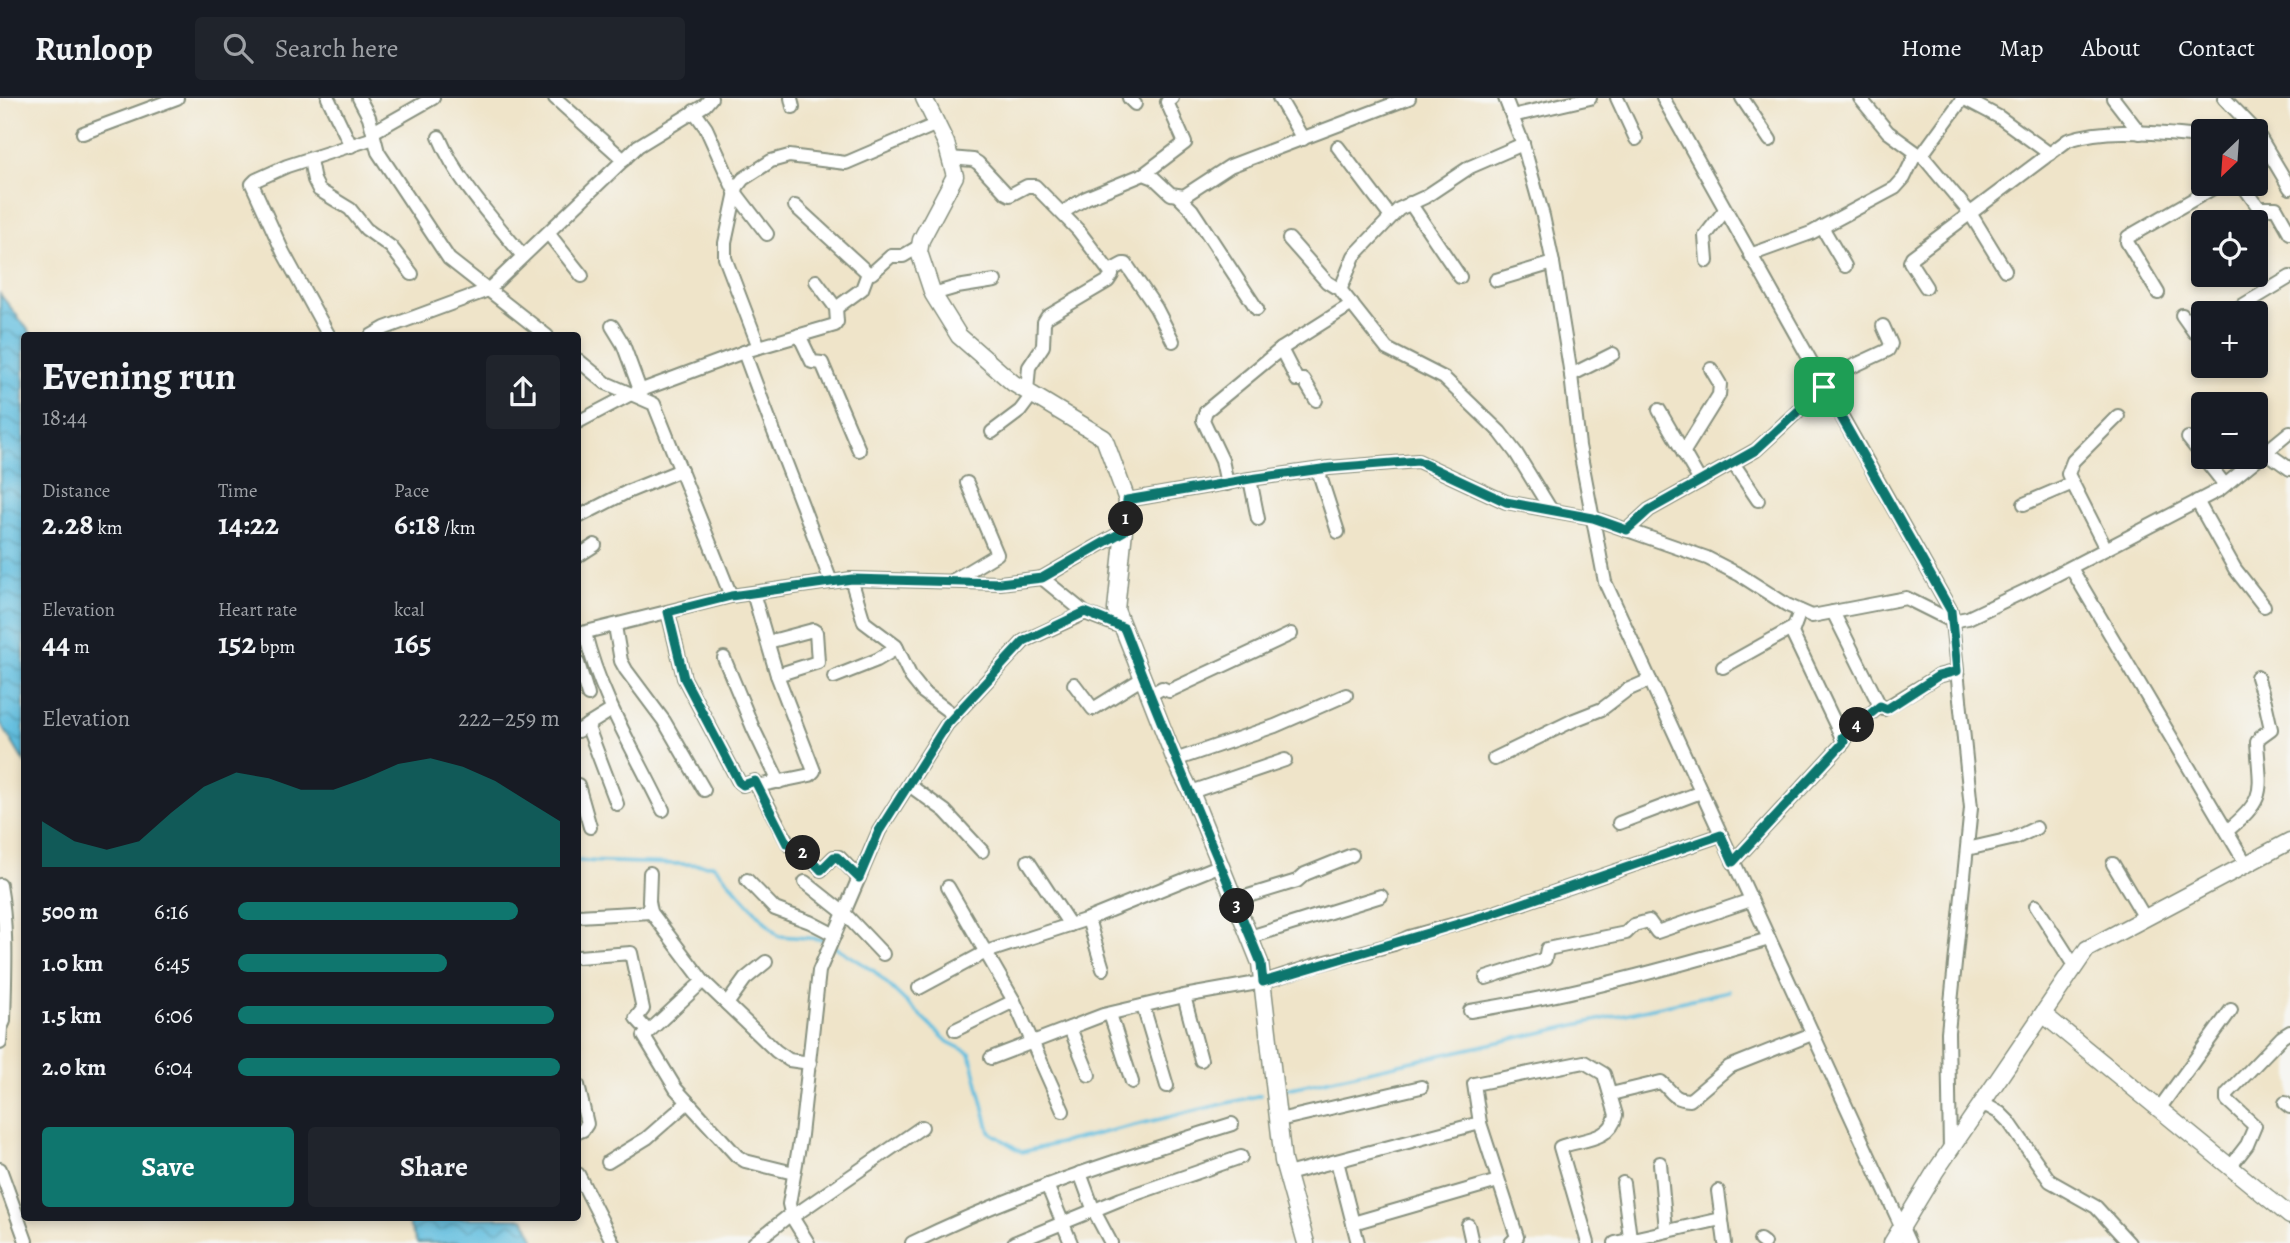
<!DOCTYPE html>
<meta charset="utf-8">
<style>
body{margin:0;font-family:Alegreya,serif;background:#20242c;color:#f1f3f6;height:100vh;display:flex;flex-direction:column;font-size:26px;white-space:nowrap}
*{box-sizing:border-box;margin:0}
p{font-size:23px;color:#9ea1a6}
.icon{flex:none;width:38px;height:38px;fill:none;stroke:currentColor;stroke-width:2;stroke-linecap:round;stroke-linejoin:round}
.map{position:relative;flex:1;overflow:hidden}
.sheet{position:absolute;left:21px;top:234px;width:560px;height:889px;display:flex;flex-direction:column;background:#171b24;border-radius:7px;box-shadow:0 4px 10px #0003}
.sheet>*{flex:none}
.needle{width:46px;rotate:205deg}
.tools{position:absolute;left:2191px;top:21px;display:grid;gap:14px}
.tools a{display:grid;place-items:center;width:77px;height:77px;border-radius:7px;background:#171b24;box-shadow:0 4px 10px #0003;font-size:35px}
.pin{position:absolute;display:grid;place-items:center;width:60px;height:60px;color:#fff;margin:-30px;border-radius:14px;box-shadow:0 4px 10px #0006}
.km{position:absolute;width:35px;height:35px;margin:-18px;border-radius:50%;background:#222;color:#fff;font-size:19px;line-height:35px;text-align:center}
.round{display:grid;place-items:center;flex:none;width:74px;height:74px;border-radius:7px;background:#20242c}
.headline{display:flex;align-items:center;justify-content:space-between;height:119px;padding:0 21px}
h1{font-size:38px;font-weight:700;line-height:52px}
.metrics{display:grid;grid-template-columns:repeat(3,1fr);gap:10px;height:119px;padding:7px 21px}
.metrics div{display:grid;align-content:center}
.metrics b{font-size:30px;font-weight:700}
.metrics small{font-size:19px;font-weight:400}
.metrics p{font-size:19px}
.chart{height:196px;padding:14px 21px}
.chart p{display:flex;justify-content:space-between}
.chart svg{width:100%;height:126px;margin-top:7px;fill:#0f766e;opacity:.7}
.cta{display:flex;gap:14px;margin-top:auto;padding:14px 21px}
.cta a{flex:1;height:80px;border-radius:7px;background:#0f766e;color:#fff;font-size:28px;font-weight:700;line-height:80px;text-align:center}
.cta a+a{background:#20242c;color:#f1f3f6}
ul{padding:0 21px;list-style:none;font-size:23px}
li{display:grid;grid-template-columns:112px 84px 1fr;align-items:center;height:52px}
li i{height:18px;border-radius:9px;background:#0f766e}
header{display:flex;align-items:center;gap:42px;box-sizing:border-box;height:98px;padding:0 35px;background:#171b24;border-bottom:2px solid #363941}
header strong{font-size:33px}
nav{display:flex;gap:38px;margin-inline-start:auto;font-size:24px}
.search{width:490px;height:63px;background:#20242c;display:flex;align-items:center;gap:18px;box-sizing:border-box;padding:0 24px;border-radius:7px;color:#9ea1a6;font-size:26px}
.map>svg:first-child{display:block}
.water{fill:url(#water-waves);stroke:#407e8a;stroke-width:2}
.lines{fill:none;stroke-linecap:round;stroke-linejoin:round}
.stream{stroke:#61bedf;stroke-width:3.5}
.street-casing{stroke:#87907e;stroke-width:16}
.secondary-casing{stroke:#87907e;stroke-width:19}
.street{stroke:#fff;stroke-width:12}
.secondary{stroke:#fff;stroke-width:16}
.route-casing{stroke:#fff;stroke-width:14}
.route{stroke:#0f766e;stroke-width:9}
</style>
<header>
<strong>Runloop</strong>
<div class="search"><svg class="icon" aria-label="search" viewBox="0 0 24 24"><circle cx="10" cy="10" r="6"/><path d="M15 15l6 6"/></svg>Search here</div>
<nav><a>Home</a><a>Map</a><a>About</a><a>Contact</a></nav>
</header>
<div class="map">
<svg width="2290" height="1145" viewBox="0 0 2290 1145">
<defs>
<pattern id="water-waves" width="16" height="10" patternUnits="userSpaceOnUse" patternTransform="scale(1.75)"><rect width="16" height="10" fill="#61bedf"/><path d="M0 5q4-4 8 0t8 0" fill="none" stroke="#4f9cb6"/></pattern>
</defs>
<rect width="100%" height="100%" fill="#f6f6f2"/>
<filter id="ink" filterUnits="userSpaceOnUse"><feTurbulence type="fractalNoise" baseFrequency=".0143" numOctaves="2"/><feDisplacementMap in="SourceGraphic" scale="14" xChannelSelector="R" yChannelSelector="G"/><feConvolveMatrix kernelMatrix="1 2 1 2 8 2 1 2 1" color-interpolation-filters="sRGB"/></filter>
<filter id="wash" filterUnits="userSpaceOnUse"><feTurbulence type="fractalNoise" baseFrequency=".00686" numOctaves="4" result="noise"/><feDisplacementMap in="SourceGraphic" scale="28" xChannelSelector="R" yChannelSelector="G"/><feGaussianBlur stdDeviation="1.57" result="paint"/><feColorMatrix in="noise" values="0 0 0 0 0 0 0 0 0 0 0 0 0 0 0 0 0 1.4 0 .05"/><feComposite in="paint" operator="in"/></filter>
<g filter="url(#wash)">
<rect width="100%" height="100%" fill="#efe4c9"/>
<g class="water">
<polygon points="0,196 33,238 24,238 24,664 0,624"/>
<polygon points="406,1120 524,1120 536,1145 417,1145"/>
</g>
<g class="lines">
<g class="stream">
<polyline points="578,763 714,767 778,838 823,841 874,873 948,944 970,955 990,1034 1022,1054 1261,997"/>
<polyline points="1287,991 1729,893"/>
</g>
</g>
</g>
<g filter="url(#ink)">
<g class="lines">
<defs>
<g id="street">
<polyline points="328,0 351,48"/>
<polyline points="359,0 369,19 378,54 449,161 547,238"/>
<polyline points="555,0 624,62"/>
<polyline points="791,0 793,9"/>
<polyline points="1129,0 1135,6"/>
<polyline points="1279,0 1303,41"/>
<polyline points="1505,0 1523,46 1543,118 1553,165 1571,277 1579,348 1605,484 1909,1145"/>
<polyline points="1617,0 1636,41"/>
<polyline points="1663,0 1951,513 1971,710 1948,934 1950,1053"/>
<polyline points="1742,0 1770,42"/>
<polyline points="1860,0 1888,34 1925,61 1970,115 2005,172"/>
<polyline points="2113,0 2140,35"/>
<polyline points="2224,0 2256,33 2290,90"/>
<polyline points="694,13 706,30 735,94 767,136"/>
<polyline points="1512,18 1590,0"/>
<polyline points="373,34 433,0"/>
<polyline points="83,35 177,0"/>
<path d="M439 39C458 84 492 120 523 158"/>
<polyline points="1523,46 1470,69 1425,99 1399,111 1354,158 1341,190 1342,194 1387,251 1444,280 1500,334 1516,355 1551,412"/>
<polyline points="1338,49 1390,118"/>
<polyline points="1921,58 1963,0 1999,19 2050,56"/>
<polyline points="950,60 973,62 978,65 1006,95 1010,97 1027,88 1035,88 1078,132 1112,177 1108,183 1047,219 1044,224 1043,248 1029,269 1027,294"/>
<polyline points="310,62 314,82 319,92 350,111 366,131 391,149 412,176"/>
<polyline points="1144,76 1185,45 1167,4 1172,0"/>
<polyline points="2242,86 2259,110 2276,110 2290,135"/>
<polyline points="1179,99 1192,112 1257,211"/>
<polyline points="1410,105 1460,179"/>
<polyline points="795,108 868,175 872,175 891,158 903,158 920,148"/>
<polyline points="1063,114 1086,100 1144,76 1154,80 1171,96 1184,98 1230,68 1409,0"/>
<polyline points="1822,129 1845,168"/>
<polyline points="548,135 582,178"/>
<polyline points="1289,141 1327,184 1335,189 1341,190"/>
<polyline points="1750,157 1811,135 1895,90 1904,80 1916,55"/>
<polyline points="1707,163 1705,138 1725,112"/>
<polyline points="1110,173 1123,166 1126,166 1156,210 1173,243"/>
<polyline points="1496,182 1553,165"/>
<path d="M1926 189 1910 164 1912 159 2068 42C2111 28 2159 36 2203 39"/>
<polyline points="2158,195 2127,144 2128,139 2220,86"/>
<polyline points="933,196 957,189 995,183"/>
<polyline points="836,210 862,191 868,175"/>
<polyline points="2230,215 2290,179"/>
<polyline points="2182,217 2194,234 2203,230"/>
<polyline points="612,228 623,246 640,292"/>
<polyline points="799,237 812,264 822,265 859,352"/>
<polyline points="329,238 283,154 252,86 256,82 287,68 374,40"/>
<polyline points="371,238 385,230 488,192 638,48 705,7 711,0"/>
<polyline points="759,249 725,160 725,145 737,89 743,81 771,63 789,58 846,65 937,26"/>
<polyline points="1281,251 1297,282 1304,282 1316,302"/>
<path d="M744 254C772 331 803 407 831 484"/>
<polyline points="578,262 606,285 654,306 731,498"/>
<polyline points="1571,277 1613,256"/>
<polyline points="1821,283 1888,252 1891,246 1883,228"/>
<polyline points="1659,312 1700,383"/>
<polyline points="578,324 631,296 749,252 835,227 837,224 836,210 816,183"/>
<polyline points="992,334 1020,313 1032,297"/>
<polyline points="2188,340 2225,387"/>
<polyline points="2266,354 2290,371"/>
<polyline points="1683,355 1719,297 1720,286 1711,271"/>
<polyline points="1733,365 1758,402"/>
<polyline points="1318,372 1338,434"/>
<polyline points="1250,381 1258,421"/>
<polyline points="1227,386 1222,362 1203,322 1206,313 1281,251 1352,206"/>
<polyline points="1127,402 1250,381 1329,370 1418,363 1506,404 1593,420 1707,460 1740,477 1787,507 1812,518 1906,500 1952,523 1968,520 2027,492 2219,392 2290,334"/>
<polyline points="2197,403 2235,471 2264,508"/>
<polyline points="2024,406 2073,385"/>
<polyline points="578,419 627,394 681,372"/>
<polyline points="1627,432 1649,412 1756,352 1824,289"/>
<polyline points="2106,451 2068,376 2073,363 2118,318"/>
<polyline points="578,458 595,447"/>
<polyline points="2071,470 2246,766"/>
<polyline points="1042,480 1124,433"/>
<polyline points="851,481 864,524 896,548 911,579 923,594 955,618"/>
<polyline points="952,483 997,456 967,385"/>
<polyline points="753,495 777,577 814,673 810,677 757,688"/>
<polyline points="668,514 684,580 739,684 743,687 755,683 789,747 797,747 821,772 834,759 839,759 859,780"/>
<polyline points="1833,514 1880,608 1884,611 1938,578 1957,573"/>
<polyline points="615,528 621,563 626,572 664,623 704,692"/>
<path d="M585 535C600 598 635 654 663 712"/>
<polyline points="578,536 731,498 851,481 1000,485 1042,480 1085,515 1124,530"/>
<polyline points="768,544 813,532 816,534 818,564 777,577"/>
<polyline points="724,560 753,630 779,684"/>
<polyline points="578,565 588,597"/>
<polyline points="1723,569 1791,531"/>
<polyline points="834,579 877,562 897,550"/>
<polyline points="1074,586 1093,611 1143,580"/>
<polyline points="1150,597 1162,590 1169,593 1291,536"/>
<polyline points="587,627 617,706"/>
<polyline points="578,633 612,612"/>
<polyline points="1842,639 1880,608"/>
<polyline points="1494,661 1574,622 1602,611 1627,592 1650,582"/>
<polyline points="1175,662 1275,628 1346,597"/>
<polyline points="578,687 590,729"/>
<polyline points="909,687 945,713 982,753"/>
<polyline points="1191,694 1285,662"/>
<polyline points="1619,725 1701,694"/>
<path d="M2227 733C2268 699 2260 694 2257 644L2260 639 2271 631 2265 604 2257 579"/>
<polyline points="1967,751 2015,740 2036,730"/>
<polyline points="1028,763 1070,827"/>
<polyline points="1733,764 1844,644 1792,535 1800,513"/>
<polyline points="2113,766 2145,820"/>
<polyline points="650,775 649,803 651,814 703,883 776,953 789,962 810,965"/>
<polyline points="747,782 775,811 810,824 835,837"/>
<polyline points="805,784 844,815 883,856"/>
<path d="M0 787C8 831 5 878 4 923L1 930 0 945"/>
<polyline points="948,789 1014,903 1063,1013"/>
<polyline points="1235,802 1297,783 1305,776 1352,757"/>
<polyline points="2036,808 2075,869"/>
<polyline points="578,818 651,814"/>
<polyline points="1088,821 1103,871"/>
<polyline points="1250,839 1381,798"/>
<polyline points="578,859 631,855 643,911 636,920 648,933"/>
<polyline points="1486,880 1545,861 1547,851 1626,835 1634,827 1649,823 1657,834 1751,802"/>
<polyline points="703,883 644,938 676,991 737,1058 745,1063 794,1075"/>
<polyline points="919,890 986,854 1088,821 1221,767"/>
<polyline points="1184,898 1201,962"/>
<polyline points="727,906 745,881 766,864"/>
<polyline points="1143,908 1167,988"/>
<path d="M1470 913C1572 897 1670 870 1769 841"/>
<polyline points="1110,916 1132,984"/>
<polyline points="1070,930 1089,977"/>
<polyline points="955,932 1014,903"/>
<polyline points="991,960 1103,917 1184,898 1263,884 1315,867 1394,846 1409,839 1488,817 1721,737"/>
<polyline points="578,987 587,1026 583,1032 578,1034"/>
<path d="M1611 996 1661 984C1673 994 1672 1001 1690 1002L1729 969 1812 936"/>
<polyline points="1982,1005 2000,1015 2009,1024 2050,1083 2096,1109 2129,1145"/>
<polyline points="2285,1005 2290,1009"/>
<polyline points="2159,1011 2231,912"/>
<polyline points="1279,1022 1421,989"/>
<polyline points="1337,1063 1358,1145"/>
<polyline points="608,1064 647,1040 688,1004"/>
<polyline points="1660,1065 1666,1132"/>
<polyline points="2230,1069 2247,1047 2255,1028 2227,1002 2227,996 2282,939 2290,934"/>
<polyline points="0,1071 26,1143"/>
<polyline points="1080,1075 1094,1113 1111,1145"/>
<polyline points="578,1076 613,1145"/>
<polyline points="1287,1076 1480,1025"/>
<polyline points="1623,1085 1630,1140"/>
<polyline points="1047,1087 1071,1145"/>
<polyline points="1718,1093 1725,1145"/>
<polyline points="792,1119 922,1029"/>
<polyline points="1353,1125 1498,1083"/>
<polyline points="1468,1127 1472,1145"/>
<polyline points="1760,1142 1764,1145"/>
<polyline points="754,1145 791,1116"/>
<polyline points="808,1145 792,1119 789,1106 801,1037 819,873 879,733 947,626 1024,543 1085,515"/>
<path d="M912 1145C1015 1094 1123 1060 1232 1026"/>
<polyline points="1014,1145 1121,1101 1241,1059"/>
<path d="M1511 1145 1517 1139 1480 1025 1474 986 1584 964 1604 976 1616 1017C1611 1043 1581 1041 1560 1049L1588 1145"/>
<polyline points="1615,1145 1721,1121"/>
</g>
<g id="secondary">
<polyline points="924,0 946,45 955,78 921,142 919,154 933,196 959,238 1013,285 1104,340 1127,402 1116,512 1175,662 1191,694 1260,865 1283,1063 1306,1145"/>
<polyline points="2043,916 2290,1118"/>
<polyline points="1892,1145 1935,1074 2087,851 2290,743"/>
</g>
</defs>
<use href="#street" class="street-casing"/>
<use href="#secondary" class="secondary-casing"/>
<use href="#street" class="street"/>
<use href="#secondary" class="secondary"/>
</g>
</g>
<g class="lines" filter="url(#ink)">
<defs>
<path id="route" d="M1824 289 1951 513 1957 573 1938 578 1887 611 1880 608 1842 639 1844 644 1733 764 1721 737 1488 817 1263 884 1261 865C1215 753 1167 643 1124 530L1085 514 1024 543 947 626 879 733 859 780 837 759H834L821 772 797 747 787 746 755 683 743 687 739 684 684 580 668 514 731 498 852 481 1000 485 1042 480 1124 433 1127 402 1250 381 1329 370 1418 363 1506 404 1593 420 1627 432 1649 412 1756 352Z"/>
</defs>
<use href="#route" class="route-casing"/>
<use href="#route" class="route"/>
</g>
</svg>
<div class="tools">
<a><svg class="needle" viewBox="-14 -14 28 28"><path d="M0-13l5 13h-10z" fill="#e53935"/><path d="M0 13l5-13h-10z" fill="#9ea1a6"/></svg></a>
<a><svg class="icon" aria-label="locate" viewBox="0 0 24 24"><circle cx="12" cy="12" r="6"/><path d="M12 2v4M12 18v4M2 12h4M18 12h4"/></svg></a>
<a>+</a>
<a>−</a>
</div>
<div class="pin" style="left:1824px;top:289px;background:#1e9e55"><svg class="icon" aria-label="arrive" viewBox="0 0 24 24"><path d="M6 21V4h12l-3 4 3 4H6"/></svg></div>
<b class="km" style="left:1126px;top:421px">1</b>
<b class="km" style="left:803px;top:755px">2</b>
<b class="km" style="left:1237px;top:808px">3</b>
<b class="km" style="left:1857px;top:627px">4</b>
<section class="sheet">
<div class="headline"><div><h1>Evening run</h1><p>18:44</p></div><a class="round"><svg class="icon" aria-label="share" viewBox="0 0 24 24"><path d="M12 15V3M7 8l5-5 5 5M5 13v7h14v-7"/></svg></a></div>
<div class="metrics">
<div><p>Distance</p><b>2.28<small> km</small></b></div>
<div><p>Time</p><b>14:22</b></div>
<div><p>Pace</p><b>6:18<small> /km</small></b></div>
</div>
<div class="metrics">
<div><p>Elevation</p><b>44<small> m</small></b></div>
<div><p>Heart rate</p><b>152<small> bpm</small></b></div>
<div><p>kcal</p><b>165</b></div>
</div>
<div class="chart"><p><span>Elevation</span>222–259 m</p>
<svg viewBox="0 0 160 44" preserveAspectRatio="none"><path d="M0 44V28L10 35L20 38L30 35L40 25L50 16L60 11L70 13L80 17L90 17L100 13L110 8L120 6L130 9L140 14L150 21L160 28V44z"/></svg>
</div>
<ul>
<li><b>500 m</b>6:16<i style="width:87%"></i></li>
<li><b>1.0 km</b>6:45<i style="width:65%"></i></li>
<li><b>1.5 km</b>6:06<i style="width:98%"></i></li>
<li><b>2.0 km</b>6:04<i style="width:100%"></i></li>
</ul>
<div class="cta"><a>Save</a><a>Share</a></div>
</section>
</div>
